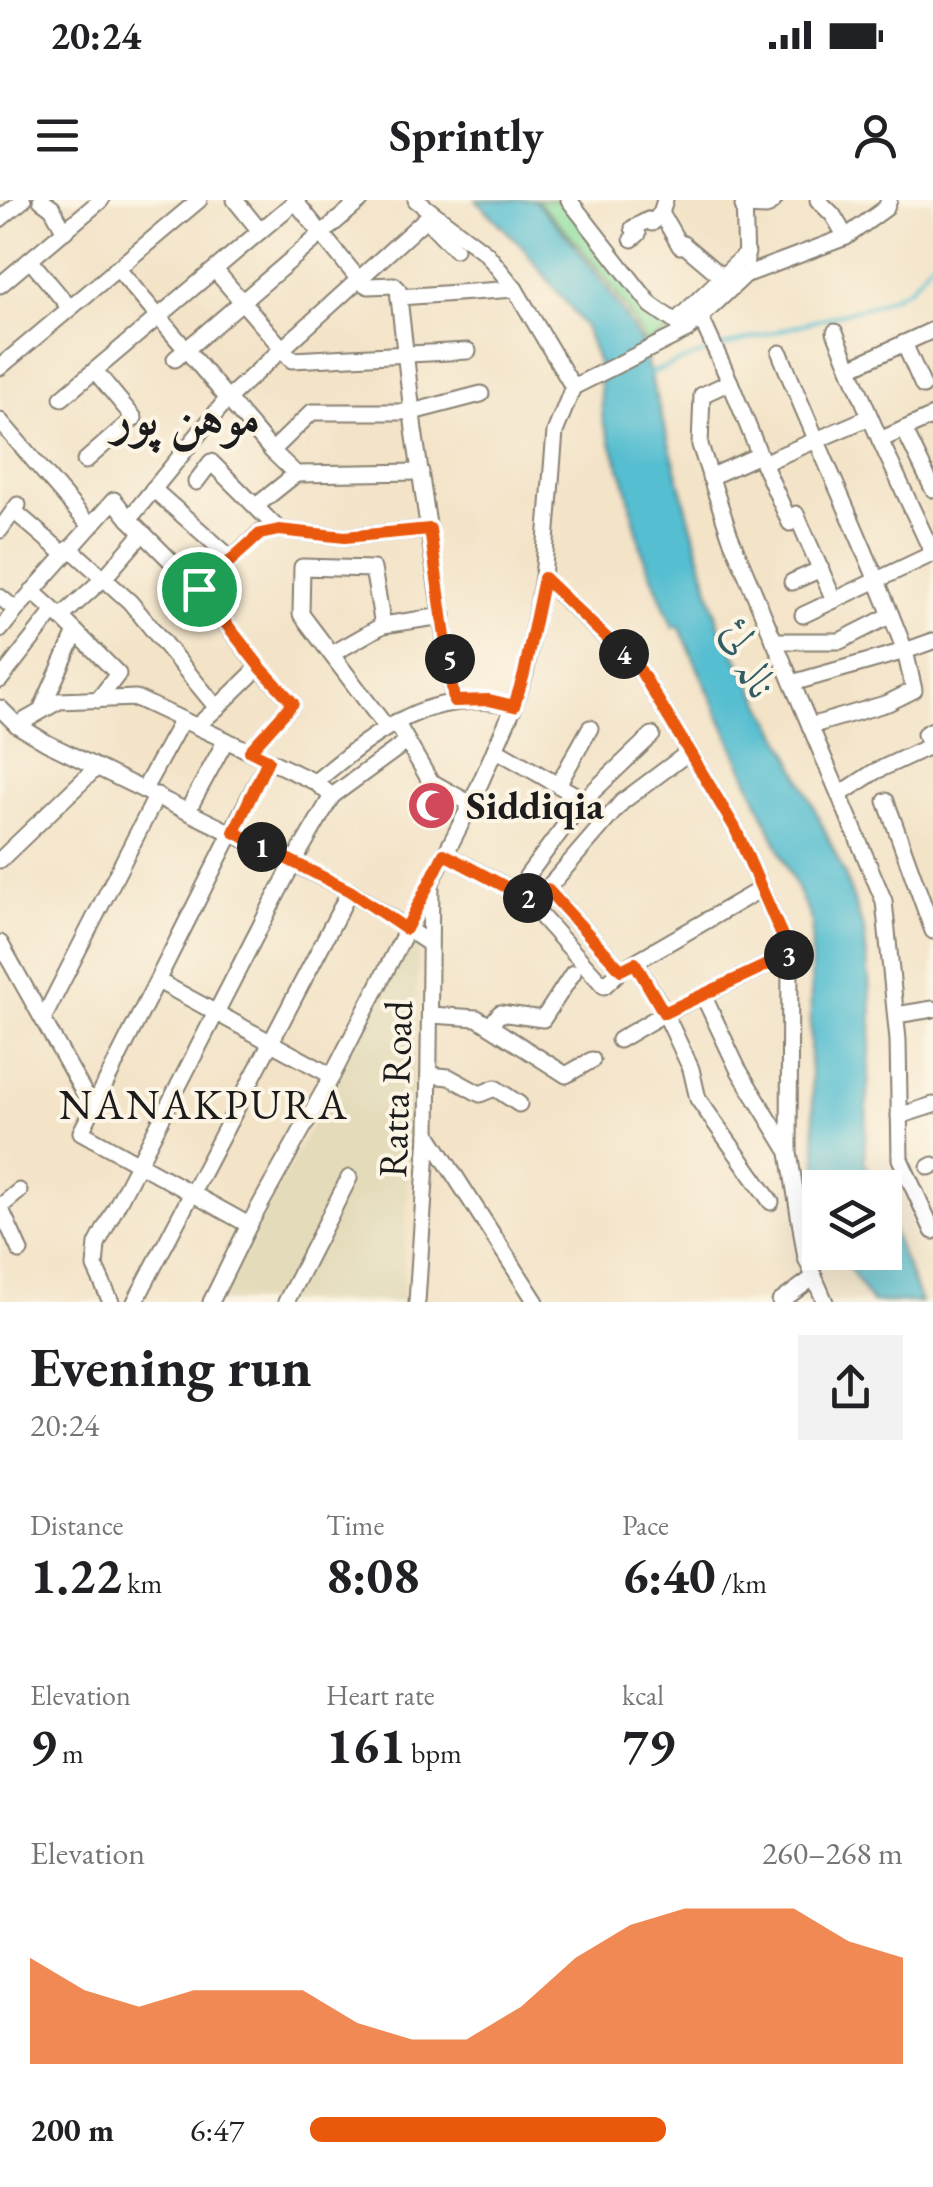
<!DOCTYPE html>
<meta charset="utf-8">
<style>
body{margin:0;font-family:"EB Garamond",Amiri,serif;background:#f2f2f2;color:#202124;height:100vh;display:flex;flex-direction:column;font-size:38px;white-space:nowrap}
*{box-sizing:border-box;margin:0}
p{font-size:32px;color:#757577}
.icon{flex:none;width:55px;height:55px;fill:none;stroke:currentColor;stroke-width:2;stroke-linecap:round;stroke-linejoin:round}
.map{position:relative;height:1102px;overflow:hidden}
.details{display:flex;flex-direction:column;background:#fff;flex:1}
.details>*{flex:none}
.tools{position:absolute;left:802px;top:970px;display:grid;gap:20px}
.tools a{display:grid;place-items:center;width:100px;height:100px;border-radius:0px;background:#fff;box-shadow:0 10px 40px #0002;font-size:50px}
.pin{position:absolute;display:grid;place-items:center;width:85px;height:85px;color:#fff;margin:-42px;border:5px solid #fff;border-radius:50%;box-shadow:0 2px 10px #0007}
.km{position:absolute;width:50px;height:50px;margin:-25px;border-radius:50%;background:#222;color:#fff;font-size:28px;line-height:50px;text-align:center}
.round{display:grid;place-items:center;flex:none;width:105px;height:105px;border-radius:0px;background:#f2f2f2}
.head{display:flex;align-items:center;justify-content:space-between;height:170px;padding:0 30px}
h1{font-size:55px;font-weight:700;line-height:75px}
.stats{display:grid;grid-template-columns:repeat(3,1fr);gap:15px;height:170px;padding:10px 30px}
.stats div{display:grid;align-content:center}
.stats b{font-size:50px;font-weight:700}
.stats small{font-size:28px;font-weight:400}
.stats p{font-size:28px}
.chart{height:280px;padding:20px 30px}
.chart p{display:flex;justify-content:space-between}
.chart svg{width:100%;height:180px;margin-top:10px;fill:#ea580c;opacity:.7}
ul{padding:0 30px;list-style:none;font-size:32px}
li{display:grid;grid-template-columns:160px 120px 1fr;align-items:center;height:75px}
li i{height:25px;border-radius:12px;background:#ea580c}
.status{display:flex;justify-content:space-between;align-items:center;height:70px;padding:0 50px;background:#fff;direction:ltr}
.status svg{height:28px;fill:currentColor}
header{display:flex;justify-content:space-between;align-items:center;height:130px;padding:0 30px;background:#fff;font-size:45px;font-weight:700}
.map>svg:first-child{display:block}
.built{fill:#e3dbba}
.green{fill:#8bde9f;stroke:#547d5e;stroke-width:2.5}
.water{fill:#54bed0;stroke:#386d76;stroke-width:2.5}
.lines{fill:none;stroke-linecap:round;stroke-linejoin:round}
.stream{stroke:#54bed0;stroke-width:4}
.minor-casing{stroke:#888072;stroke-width:19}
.minor{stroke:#fff;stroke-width:15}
.route-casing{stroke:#fff;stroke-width:20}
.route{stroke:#ea580c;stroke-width:12}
.labels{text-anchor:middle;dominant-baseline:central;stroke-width:8;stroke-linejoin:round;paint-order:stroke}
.poi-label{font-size:40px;font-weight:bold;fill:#1c1c1c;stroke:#fcf5e5;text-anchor:start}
.street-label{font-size:40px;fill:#1c1c1c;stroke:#fcf5e5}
.water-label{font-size:42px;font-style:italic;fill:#325d64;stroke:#fcf5e5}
.neighbourhood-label{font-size:42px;letter-spacing:2.5px;fill:#1c1c1c;stroke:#fcf5e5}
.district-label{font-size:50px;font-weight:bold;fill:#1c1c1c;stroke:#fcf5e5}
</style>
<div class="status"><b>20:24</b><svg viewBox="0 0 49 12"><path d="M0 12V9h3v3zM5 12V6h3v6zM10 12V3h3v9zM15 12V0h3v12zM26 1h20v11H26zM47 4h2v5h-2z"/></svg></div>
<header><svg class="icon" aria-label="menu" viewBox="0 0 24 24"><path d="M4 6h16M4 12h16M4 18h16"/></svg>Sprintly<svg class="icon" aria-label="person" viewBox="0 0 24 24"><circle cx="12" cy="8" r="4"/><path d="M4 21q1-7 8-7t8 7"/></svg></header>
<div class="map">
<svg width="933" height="1102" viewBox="0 0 933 1102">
<rect width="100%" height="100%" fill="#fcf5e5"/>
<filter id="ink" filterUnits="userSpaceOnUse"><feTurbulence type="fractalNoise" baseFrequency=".01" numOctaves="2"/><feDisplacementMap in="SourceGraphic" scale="20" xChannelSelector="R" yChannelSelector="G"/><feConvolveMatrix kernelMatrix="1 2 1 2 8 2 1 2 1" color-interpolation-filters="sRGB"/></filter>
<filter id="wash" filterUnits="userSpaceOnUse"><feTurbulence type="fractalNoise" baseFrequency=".0048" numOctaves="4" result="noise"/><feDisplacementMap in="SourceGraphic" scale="40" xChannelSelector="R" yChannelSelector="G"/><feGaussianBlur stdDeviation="2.25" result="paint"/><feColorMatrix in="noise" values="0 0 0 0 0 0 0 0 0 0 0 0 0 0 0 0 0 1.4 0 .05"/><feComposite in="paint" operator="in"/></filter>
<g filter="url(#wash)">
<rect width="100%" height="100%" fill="#f3e3c7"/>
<polygon class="built" points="408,741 419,746 402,1102 219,1102"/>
<path class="green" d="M536 0H566L674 129 645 145C628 100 571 34 536 0Z"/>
<g class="water">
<path d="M476 0H534C576 44 614 92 642 146L719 425 788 551 845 675 864 731 872 812 864 960 875 987 820 988V1009L810 858 812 722 679 426 673 428 642 351 625 282 603 221 598 163 585 127 520 44Z"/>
<polygon points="885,1013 921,1102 871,1102 840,1053 885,1052"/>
</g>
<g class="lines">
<g class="stream">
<polyline points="720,147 877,104 910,88 933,60"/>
<polyline points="645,175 712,150"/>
</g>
</g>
</g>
<g filter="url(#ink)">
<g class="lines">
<defs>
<g id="minor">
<polyline points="41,0 52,8 65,31"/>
<polyline points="235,0 260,31"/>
<polyline points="416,0 486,53 515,89 573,187"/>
<polyline points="569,0 651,105 687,130"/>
<polyline points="665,0 661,13 680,46 683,44 722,77"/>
<polyline points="744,0 746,61"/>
<polyline points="818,0 833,15 846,37"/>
<polyline points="295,1 360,81 368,86 394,85 398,89 414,230 454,501"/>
<polyline points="743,6 766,7 774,0"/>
<polyline points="0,19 23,0"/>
<polyline points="426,19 455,49"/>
<polyline points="632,39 638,34 633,28 648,20 652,23 661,13"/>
<polyline points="30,60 70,108"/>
<polyline points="117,68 272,251"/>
<polyline points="215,70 292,160 468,151"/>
<polyline points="0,85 101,0"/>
<polyline points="399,97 515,89"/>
<polyline points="701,118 730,182 702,195 700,245 730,336 884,701 898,840 900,959 933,1031"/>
<polyline points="675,122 747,53"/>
<polyline points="835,132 870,217"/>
<polyline points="904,143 923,186"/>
<path d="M780 153C820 253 867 350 905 451L933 441"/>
<polyline points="175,159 361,0"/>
<polyline points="0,167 199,0"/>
<polyline points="850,168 933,130"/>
<polyline points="730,182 763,263 870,217 880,240 933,216"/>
<polyline points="573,187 687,130 745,75 846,37 886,8 889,0"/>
<polyline points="62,198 297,0"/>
<polyline points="0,221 90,326"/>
<polyline points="904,229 933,289"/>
<polyline points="880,240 933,354"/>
<polyline points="85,261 134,218 95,171"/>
<polyline points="763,263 790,323"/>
<polyline points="421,272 296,274 272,251 312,212 412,212 481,194"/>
<polyline points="710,277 759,255"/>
<polyline points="196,282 211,262 279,330 260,333 199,389"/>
<polyline points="153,289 232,359"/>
<polyline points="256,306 296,274"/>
<polyline points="14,311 64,354"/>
<polyline points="796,314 834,400"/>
<polyline points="129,319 199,389 259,467 217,508"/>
<polyline points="0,330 18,305"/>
<polyline points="279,330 345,337 430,329"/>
<polyline points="70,348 130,402 217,508 197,526"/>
<polyline points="543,378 640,470 735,628 790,754 789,953 806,1058 825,1102"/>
<polyline points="792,382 821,369"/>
<polyline points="32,391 61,417 104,378 143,333"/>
<polyline points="0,397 16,410 114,300 129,319 228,198 432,13"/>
<polyline points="803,415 932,354"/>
<polyline points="61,417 118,474 98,500"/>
<polyline points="383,425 443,416"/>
<polyline points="0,430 16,410"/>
<polyline points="774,441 840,441 891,415"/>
<polyline points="332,454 383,425 373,369 302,367 301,414 386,527"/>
<polyline points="0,480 54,411"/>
<polyline points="792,483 905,451 914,490 888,503 810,526"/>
<polyline points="0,508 17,525 47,543 350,691 430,744"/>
<polyline points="42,508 76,432"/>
<polyline points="396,522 430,581 471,604"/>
<path d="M17 525 59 501 136 498 315 582C376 532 429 486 514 506"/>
<polyline points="933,530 925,534 933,548"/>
<polyline points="495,549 584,600"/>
<polyline points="250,551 293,503 259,467"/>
<polyline points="558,585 590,528"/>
<polyline points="144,589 182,520"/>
<polyline points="839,595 874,572 932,545"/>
<polyline points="332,596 406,542"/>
<polyline points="886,601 933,731"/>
<polyline points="188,610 226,540"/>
<polyline points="444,654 535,702 547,689"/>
<polyline points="0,660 95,569"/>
<polyline points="527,676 584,600 652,535"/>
<polyline points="541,716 604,786 621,770 761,689"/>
<polyline points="0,743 93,909"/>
<polyline points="635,763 665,813 691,869 698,899 771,1002"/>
<polyline points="621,770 547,689 622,602 689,552"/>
<polyline points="158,781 332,876"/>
<polyline points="703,795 738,869 787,949"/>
<polyline points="431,815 477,818 566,875 592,860"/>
<polyline points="896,815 933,809"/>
<polyline points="43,819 157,595"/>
<polyline points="490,826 500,813 543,819 573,773"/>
<polyline points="619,840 665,813 790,754"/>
<polyline points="429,875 449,877 480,894 495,888 519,904"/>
<polyline points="899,916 933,905"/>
<polyline points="428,934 536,1102"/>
<polyline points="929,967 933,965"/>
<polyline points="0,1007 20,1051"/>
<polyline points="0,1007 19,991"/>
<polyline points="249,1025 81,932 268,560"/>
<polyline points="111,1102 95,1067 97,1044 293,663 332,596 315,582"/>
<polyline points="135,1102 350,691"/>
<polyline points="211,1102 249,1025 332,876 471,604 514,506 525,473 543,378 555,232 573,187"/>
<polyline points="286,1102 349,978"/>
<polyline points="417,1102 428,934 431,683"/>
<polyline points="780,1102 814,1077"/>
</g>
</defs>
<use href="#minor" class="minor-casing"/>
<use href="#minor" class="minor"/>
</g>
</g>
<g class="lines" filter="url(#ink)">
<defs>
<polygon id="route" points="430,329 454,501 489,500 514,506 524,474 544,378 640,470 735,628 790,754 664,813 635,763 621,770 547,689 534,702 444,654 406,729 350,691 234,632 268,560 250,551 293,503 260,467 199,389 260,334 279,330 345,337"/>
</defs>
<use href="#route" class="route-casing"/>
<use href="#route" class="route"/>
</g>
<defs>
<symbol id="mosque-disc" viewBox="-11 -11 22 22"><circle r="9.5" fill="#d1495b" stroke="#fcf5e5"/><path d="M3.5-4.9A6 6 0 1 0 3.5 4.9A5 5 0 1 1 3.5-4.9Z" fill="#fff"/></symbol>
</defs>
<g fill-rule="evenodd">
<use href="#mosque-disc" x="404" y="578" width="55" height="55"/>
</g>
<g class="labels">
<g class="poi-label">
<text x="466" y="605">Siddiqia</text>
</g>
<g class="street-label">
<text transform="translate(395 889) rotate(-88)">Ratta Road</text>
</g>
<g class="water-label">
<text transform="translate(751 460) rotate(67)">نالہ لئ</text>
</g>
<g class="neighbourhood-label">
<text x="204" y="904">NANAKPURA</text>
</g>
<g class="district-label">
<text x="186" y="216">موہن پور</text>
</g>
</g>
</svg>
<div class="tools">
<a><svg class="icon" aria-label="layers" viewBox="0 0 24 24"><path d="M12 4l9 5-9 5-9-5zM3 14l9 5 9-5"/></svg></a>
</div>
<div class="pin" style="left:199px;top:389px;background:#1e9e55"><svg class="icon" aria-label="arrive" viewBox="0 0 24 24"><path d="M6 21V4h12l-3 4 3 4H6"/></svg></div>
<b class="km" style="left:262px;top:647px">1</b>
<b class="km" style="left:528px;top:698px">2</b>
<b class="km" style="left:789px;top:755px">3</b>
<b class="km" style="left:624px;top:454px">4</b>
<b class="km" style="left:450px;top:459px">5</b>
</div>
<section class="details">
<div class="head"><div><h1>Evening run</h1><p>20:24</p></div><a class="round"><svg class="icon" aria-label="share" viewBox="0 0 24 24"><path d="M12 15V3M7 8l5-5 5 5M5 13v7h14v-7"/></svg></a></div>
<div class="stats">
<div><p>Distance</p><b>1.22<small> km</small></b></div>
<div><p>Time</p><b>8:08</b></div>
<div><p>Pace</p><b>6:40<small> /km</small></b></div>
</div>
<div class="stats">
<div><p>Elevation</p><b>9<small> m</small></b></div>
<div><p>Heart rate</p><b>161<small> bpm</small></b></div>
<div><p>kcal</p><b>79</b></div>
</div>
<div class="chart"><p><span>Elevation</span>260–268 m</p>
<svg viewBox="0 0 160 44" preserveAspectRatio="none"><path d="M0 44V18L10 26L20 30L30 26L40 26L50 26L60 34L70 38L80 38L90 30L100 18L110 10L120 6L130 6L140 6L150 14L160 18V44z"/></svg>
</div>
<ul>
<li><b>200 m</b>6:47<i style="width:60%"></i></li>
</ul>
</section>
